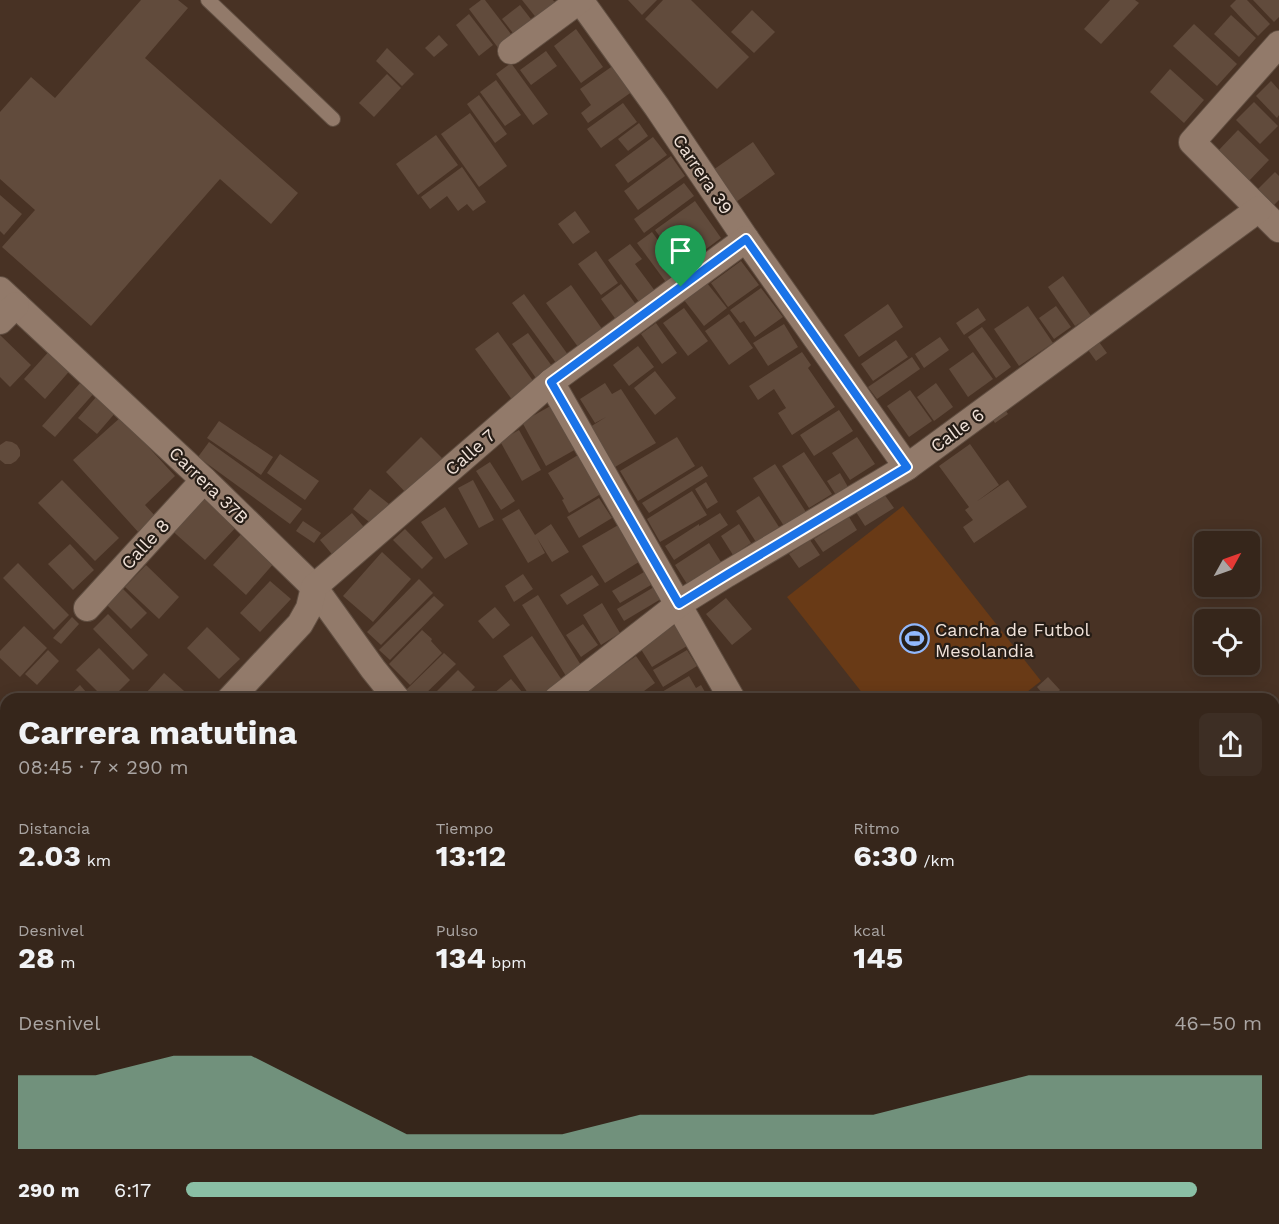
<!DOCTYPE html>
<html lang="es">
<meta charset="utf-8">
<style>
body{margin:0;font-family:"Work Sans",sans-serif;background:#3d2e24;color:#f1f3f6;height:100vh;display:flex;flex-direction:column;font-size:22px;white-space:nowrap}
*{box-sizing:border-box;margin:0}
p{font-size:20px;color:#aaa5a3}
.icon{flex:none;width:33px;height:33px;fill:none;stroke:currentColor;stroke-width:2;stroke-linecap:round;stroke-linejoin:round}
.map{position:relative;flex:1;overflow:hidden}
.details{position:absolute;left:0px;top:693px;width:1280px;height:531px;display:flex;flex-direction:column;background:#36261b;border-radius:18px 18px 0 0;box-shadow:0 3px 15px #0003,0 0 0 2px #50433a}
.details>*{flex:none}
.needle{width:39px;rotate:50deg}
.fabs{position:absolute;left:1194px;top:531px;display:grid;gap:12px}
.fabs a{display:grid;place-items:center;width:66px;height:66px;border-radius:9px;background:#36261b;box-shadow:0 3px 15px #0003,0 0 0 2px #50433a;font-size:30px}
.pin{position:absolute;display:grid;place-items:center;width:51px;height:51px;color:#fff;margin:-62px -26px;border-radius:50% 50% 50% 0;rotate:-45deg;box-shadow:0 0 6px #0007}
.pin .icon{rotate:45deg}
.round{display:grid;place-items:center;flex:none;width:63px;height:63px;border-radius:9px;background:#3d2e24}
.headline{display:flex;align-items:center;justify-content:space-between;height:102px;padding:0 18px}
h1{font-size:33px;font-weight:700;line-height:45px}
.figures{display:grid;grid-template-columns:repeat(3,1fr);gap:9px;height:102px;padding:6px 18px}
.figures div{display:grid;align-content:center}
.figures b{font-size:30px;font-weight:700}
.figures small{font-size:16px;font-weight:400}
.figures p{font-size:16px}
.chart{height:168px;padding:12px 18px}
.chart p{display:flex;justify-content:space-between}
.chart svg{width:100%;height:108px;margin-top:6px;fill:#8abfa5;opacity:.7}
ul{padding:0 18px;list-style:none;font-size:20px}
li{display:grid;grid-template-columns:96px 72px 1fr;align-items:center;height:45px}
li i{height:15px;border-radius:8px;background:#8abfa5}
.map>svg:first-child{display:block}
.green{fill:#693a16}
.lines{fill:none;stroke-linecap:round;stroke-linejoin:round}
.stream{stroke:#051d4a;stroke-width:8}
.building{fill:#614b3c}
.service-casing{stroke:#604e41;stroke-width:16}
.minor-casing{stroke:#604e41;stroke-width:28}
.path{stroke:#958377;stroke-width:4;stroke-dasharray:6 3;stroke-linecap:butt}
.service{stroke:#927a6a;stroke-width:14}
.minor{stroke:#927a6a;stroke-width:26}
.route-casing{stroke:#fff;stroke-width:12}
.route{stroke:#1a73e8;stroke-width:8}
.labels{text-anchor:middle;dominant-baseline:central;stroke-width:4.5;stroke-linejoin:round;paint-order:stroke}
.street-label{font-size:18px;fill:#f0e2d9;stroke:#261d16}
.poi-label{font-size:18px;fill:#f0e2d9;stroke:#261d16;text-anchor:start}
</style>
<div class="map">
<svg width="1279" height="1224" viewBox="0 0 1279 1224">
<rect width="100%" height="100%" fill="#483224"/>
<polygon class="green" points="903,506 1041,681 1018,699 867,699 787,597"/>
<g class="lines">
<g class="stream">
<polyline points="0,876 6,883"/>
<polyline points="296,1218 301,1224"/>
</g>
</g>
<g class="building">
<polygon points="141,0 178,0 188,8 145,58 298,193 271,224 220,179 91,326 2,247 35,210 0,179 0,112 31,77 55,98"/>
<polygon points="481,0 485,0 514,38 499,49 469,9"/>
<polygon points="522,0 553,0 557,5 538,20"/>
<polygon points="628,0 657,0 642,15"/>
<polygon points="663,0 691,0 749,57 717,89 645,19"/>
<polygon points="1110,0 1135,0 1139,3 1101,44 1084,29"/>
<polygon points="1236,0 1247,0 1270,24 1258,36 1230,6"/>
<polygon points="1253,0 1279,0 1279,17 1274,22"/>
<polygon points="520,5 534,23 516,37 502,19"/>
<polygon points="752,10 775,32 754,53 731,32"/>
<polygon points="469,14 493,45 479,56 456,25"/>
<polygon points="1231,15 1256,38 1239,57 1214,34"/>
<polygon points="1194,24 1237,64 1217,86 1173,46"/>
<polygon points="576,29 603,67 581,83 554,46"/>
<polygon points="439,35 448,45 434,57 425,48"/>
<polygon points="387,48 414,74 402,86 376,61"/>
<polygon points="546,51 557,66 531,85 520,70"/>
<polygon points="511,63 548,114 533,125 496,74"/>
<polygon points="614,65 633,91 588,123 581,113 591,105 580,89"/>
<polygon points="1170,69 1204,100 1184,123 1150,92"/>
<polygon points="387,74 401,88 374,117 359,103"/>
<polygon points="496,80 521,115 505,126 480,92"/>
<polygon points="1271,81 1279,90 1279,115 1277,118 1256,96"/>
<polygon points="479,95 507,134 495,143 467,104"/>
<polygon points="1254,102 1278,126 1260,144 1236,120"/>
<polygon points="623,103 637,122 601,148 587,129"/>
<polygon points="470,113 507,166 479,187 441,134"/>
<polygon points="639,123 648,136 628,151 618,139"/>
<polygon points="1238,130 1269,160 1247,183 1216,153"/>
<polygon points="436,135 458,165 418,195 396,164"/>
<polygon points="653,137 667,155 628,183 615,165"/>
<polygon points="753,142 775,174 736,202 713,170"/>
<polygon points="671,156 685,176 638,210 624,191"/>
<polygon points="462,167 486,202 473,211 467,204 458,211 447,196 430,209 421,197"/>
<polygon points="1275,172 1279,176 1279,200 1273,206 1257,190"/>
<polygon points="684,183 694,196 644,233 634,219"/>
<polygon points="0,195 22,214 4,235 0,231"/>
<polygon points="695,201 721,238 682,267 655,230"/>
<polygon points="575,211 590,232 573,244 558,224"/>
<polygon points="652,232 683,275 668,285 637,243"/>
<polygon points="630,244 642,259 635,264 658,295 642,306 608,260"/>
<polygon points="596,251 618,283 601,295 578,264"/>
<polygon points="741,261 759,285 728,307 711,283"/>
<polygon points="1063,276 1091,316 1075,326 1048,287"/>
<polygon points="707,283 727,308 704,326 684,300"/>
<polygon points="621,284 637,306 617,321 601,299"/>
<polygon points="571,285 605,333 581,351 546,303"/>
<polygon points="761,288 783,317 755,337 744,321 740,323 730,310"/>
<polygon points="524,294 574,363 562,371 512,303"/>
<polygon points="888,304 903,327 859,357 844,335"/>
<polygon points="1028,306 1053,343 1019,366 994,329"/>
<polygon points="1056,306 1071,327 1054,339 1039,318"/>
<polygon points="684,308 708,341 688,356 663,323"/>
<polygon points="978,308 986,320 964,335 956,323"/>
<polygon points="729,314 753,348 729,365 705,331"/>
<polygon points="656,323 677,353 662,364 641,334"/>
<polygon points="784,324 798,347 768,366 753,343"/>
<polygon points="982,327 1011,367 996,378 968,337"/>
<polygon points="498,332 536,385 513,401 475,349"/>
<polygon points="528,333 554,369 538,381 512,344"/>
<polygon points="0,335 31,365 10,387 0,377"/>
<polygon points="1094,335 1107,353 1096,361 1083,343"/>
<polygon points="940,337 949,350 924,368 915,354"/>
<polygon points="896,340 908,357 873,381 861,364"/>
<polygon points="638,346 654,367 629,386 613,365"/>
<polygon points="52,348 73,367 45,399 24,379"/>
<polygon points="802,352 811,365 808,368 835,407 792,435 778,413 786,408 774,389 758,400 749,386"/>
<polygon points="973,352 993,379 968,397 949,369"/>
<polygon points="912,357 920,369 877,399 868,387"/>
<polygon points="655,371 676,398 655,415 634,388"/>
<polygon points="82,381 95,392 55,437 42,426"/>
<polygon points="605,383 612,394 621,389 656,443 615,467 590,427 606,417 595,423 580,399"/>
<polygon points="936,383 953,407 934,421 917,397"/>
<polygon points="910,390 932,421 909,437 887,406"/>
<polygon points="97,396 116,412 97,434 78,418"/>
<polygon points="554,404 578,448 546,466 522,422"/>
<polygon points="1002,405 1008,414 995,423 989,414"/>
<polygon points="839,410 853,431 814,456 800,435"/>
<polygon points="121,417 175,476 145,505 157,518 140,534 73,460"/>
<polygon points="219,421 273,457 261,475 207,438"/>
<polygon points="519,430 541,470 522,481 500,441"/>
<polygon points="421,437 446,462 410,497 386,472"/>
<polygon points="677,437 695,466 638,501 620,471"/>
<polygon points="857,437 875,464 850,480 832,453"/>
<polygon points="6,441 12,442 17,445 20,450 20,456 16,461 11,464 5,464 0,460 0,445"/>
<polygon points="209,442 302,509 290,524 198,457"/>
<polygon points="970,444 999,485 976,502 1008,480 1027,507 974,543 963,527 973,520 965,510 969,507 939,466"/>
<polygon points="583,452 604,492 569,513 562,500 564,499 548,473"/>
<polygon points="804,452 832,494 809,508 782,466"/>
<polygon points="280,454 319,481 305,500 267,473"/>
<polygon points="490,462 515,501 501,510 476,471"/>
<polygon points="775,464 806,512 784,526 753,478"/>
<polygon points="702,466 708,476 649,513 642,503"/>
<polygon points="840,473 848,487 836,495 827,481"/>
<polygon points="62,480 119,538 95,561 38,503"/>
<polygon points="473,480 494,520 479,528 458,488"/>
<polygon points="706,482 718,502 707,509 695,489"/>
<polygon points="203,489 240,523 205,560 168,527"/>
<polygon points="370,489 389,504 373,525 353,509"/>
<polygon points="692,491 707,515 660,542 647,519"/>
<polygon points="884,494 894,508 865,526 856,512"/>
<polygon points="759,496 779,527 756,542 736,511"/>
<polygon points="599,498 612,518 579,538 567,517"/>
<polygon points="445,507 468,544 445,559 421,522"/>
<polygon points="519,509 535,535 551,524 569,552 552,562 537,538 545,553 528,563 502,519"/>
<polygon points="352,513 368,532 336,559 320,540"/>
<polygon points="720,513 728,525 674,560 665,546 699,524 699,526"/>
<polygon points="849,517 857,530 823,552 814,539"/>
<polygon points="303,521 321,533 314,543 296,531"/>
<polygon points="620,524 642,560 605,583 582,546"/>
<polygon points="739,524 751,543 733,555 721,536"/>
<polygon points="405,529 433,558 422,569 393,540"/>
<polygon points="243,532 275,562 246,595 213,565"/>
<polygon points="810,540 820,555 799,568 789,554"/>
<polygon points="709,543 721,562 687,584 675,565"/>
<polygon points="70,544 94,570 73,590 48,564"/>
<polygon points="382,552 411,579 373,622 343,596"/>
<polygon points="18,563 69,615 54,630 3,578"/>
<polygon points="146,565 179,597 159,619 125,587"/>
<polygon points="644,572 651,585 620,603 612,591"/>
<polygon points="523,574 533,589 514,602 505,586"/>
<polygon points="592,575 599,585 567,605 560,595"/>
<polygon points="419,579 433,593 381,645 367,632"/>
<polygon points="270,581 291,599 260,632 240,613"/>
<polygon points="654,587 661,599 624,621 617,609"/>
<polygon points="123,589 147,613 131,629 107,605"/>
<polygon points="538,595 582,667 566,676 522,605"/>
<polygon points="434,596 444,605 390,660 379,650"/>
<polygon points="726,598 752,629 732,645 706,614"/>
<polygon points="602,603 620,633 601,645 583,615"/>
<polygon points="495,607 510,625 493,639 478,621"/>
<polygon points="108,614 148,655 133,670 93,629"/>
<polygon points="72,617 79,624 61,644 53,638"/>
<polygon points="583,624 598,645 581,657 566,635"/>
<polygon points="675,625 687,646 652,667 639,646"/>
<polygon points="24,626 47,648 20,677 0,658 0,651"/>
<polygon points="207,627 240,659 219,679 187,648"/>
<polygon points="422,630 432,639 431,641 442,653 410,685 389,664"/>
<polygon points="532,636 562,680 534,699 532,699 503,656"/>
<polygon points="99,648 130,680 111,699 105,699 76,670"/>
<polygon points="48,650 59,661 37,685 25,674"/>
<polygon points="687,650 697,666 663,687 653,670"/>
<polygon points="444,653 456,664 420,699 415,699 406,690"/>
<polygon points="636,656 655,683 633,699 575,699"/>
<polygon points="458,670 475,687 464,699 429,699"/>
<polygon points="164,673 193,699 153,699 146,693"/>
<polygon points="689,676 696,688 701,685 709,699 650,699"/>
<polygon points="1048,677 1060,690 1050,699 1047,699 1037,687"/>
<polygon points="511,679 528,699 487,699"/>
<polygon points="80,685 92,699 65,699"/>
<polygon points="478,692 485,699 471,699"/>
<polygon points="6,818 6,849 0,843 0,824"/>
<polygon points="6,1162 6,1208 0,1211 0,1166"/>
<polygon points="13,1218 72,1218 63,1224 6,1224 14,1219"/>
<polygon points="627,1218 681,1218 684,1224 621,1224"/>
<polygon points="724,1218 752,1218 754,1221 750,1224 717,1224"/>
<polygon points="779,1218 810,1218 802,1224 784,1224"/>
<polygon points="816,1218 836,1218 841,1224 808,1224"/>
<polygon points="868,1218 908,1218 902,1224 873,1224"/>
<polygon points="914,1218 934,1218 925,1224 906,1224"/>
<polygon points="1028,1218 1063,1218 1056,1224 1021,1224"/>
<polygon points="1069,1218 1083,1218 1088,1224 1062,1224"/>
</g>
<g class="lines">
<defs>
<polyline id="service" points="208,0 333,119"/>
<g id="minor">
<polyline points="580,0 657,107 746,239 907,467"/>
<polyline points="1279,44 1192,142 1279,229"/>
<polyline points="511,51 580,0"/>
<polyline points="0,290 204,480 314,587 373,669 397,699"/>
<polyline points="0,321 16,305"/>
<polyline points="551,382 732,699"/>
<polyline points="87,608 204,480"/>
<polyline points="230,699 300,624 309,608 314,587 551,382 746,239"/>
<polyline points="557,699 679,604 727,574 907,467 1259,209"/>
<polyline points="0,1001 6,1009"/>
<polyline points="690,1218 695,1224"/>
<polyline points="845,1218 850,1224"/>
<polyline points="1102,1218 1107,1224"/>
<polyline points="138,1224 147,1218"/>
</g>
</defs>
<use href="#service" class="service-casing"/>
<use href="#minor" class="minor-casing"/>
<polyline class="path" points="0,858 6,864"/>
<use href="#service" class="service"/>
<use href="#minor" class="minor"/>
</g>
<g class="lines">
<defs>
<polygon id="route" points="746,239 907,467 728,574 679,604 551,382"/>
</defs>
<use href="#route" class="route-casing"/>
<use href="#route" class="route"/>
</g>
<defs>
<symbol id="stadium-ring" viewBox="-11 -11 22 22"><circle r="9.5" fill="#261d16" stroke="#91b8fd" stroke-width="1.5"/><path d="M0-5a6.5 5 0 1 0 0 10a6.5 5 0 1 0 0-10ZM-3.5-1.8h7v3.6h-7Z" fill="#91b8fd"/></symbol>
</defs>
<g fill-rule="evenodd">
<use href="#stadium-ring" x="898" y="622" width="33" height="33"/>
</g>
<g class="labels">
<g class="street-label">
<text transform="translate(703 174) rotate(56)">Carrera 39</text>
<text transform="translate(957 430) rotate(-36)">Calle 6</text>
<text transform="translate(470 452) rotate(-41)">Calle 7</text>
<text transform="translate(209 485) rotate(44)">Carrera 37B</text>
<text transform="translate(145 544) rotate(-47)">Calle 8</text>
</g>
<g class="poi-label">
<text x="935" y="629">Cancha de Futbol<tspan x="935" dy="21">Mesolandia</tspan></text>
</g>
</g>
</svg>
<div class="fabs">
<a><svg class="needle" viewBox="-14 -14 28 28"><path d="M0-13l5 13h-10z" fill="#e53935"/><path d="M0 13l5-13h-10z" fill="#aaa5a3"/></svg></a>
<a><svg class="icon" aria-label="locate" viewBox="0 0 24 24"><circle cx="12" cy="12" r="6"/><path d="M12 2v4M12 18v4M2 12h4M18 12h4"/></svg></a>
</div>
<div class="pin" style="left:681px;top:287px;background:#1e9e55"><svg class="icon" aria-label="arrive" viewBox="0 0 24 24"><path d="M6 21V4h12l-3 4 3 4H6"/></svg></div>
<section class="details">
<div class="headline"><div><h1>Carrera matutina</h1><p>08:45 · 7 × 290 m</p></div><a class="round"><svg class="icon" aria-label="share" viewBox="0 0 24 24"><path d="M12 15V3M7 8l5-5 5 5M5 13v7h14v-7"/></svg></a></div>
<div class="figures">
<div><p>Distancia</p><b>2.03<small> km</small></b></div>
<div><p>Tiempo</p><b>13:12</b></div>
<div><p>Ritmo</p><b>6:30<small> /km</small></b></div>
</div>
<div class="figures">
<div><p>Desnivel</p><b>28<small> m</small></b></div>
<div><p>Pulso</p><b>134<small> bpm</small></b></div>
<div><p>kcal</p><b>145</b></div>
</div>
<div class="chart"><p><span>Desnivel</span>46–50 m</p>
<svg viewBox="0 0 160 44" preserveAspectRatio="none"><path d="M0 44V14L10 14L20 6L30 6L40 22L50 38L60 38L70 38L80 30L90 30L100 30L110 30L120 22L130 14L140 14L150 14L160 14V44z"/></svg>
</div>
<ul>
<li><b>290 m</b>6:17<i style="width:94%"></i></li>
</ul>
</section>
</div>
